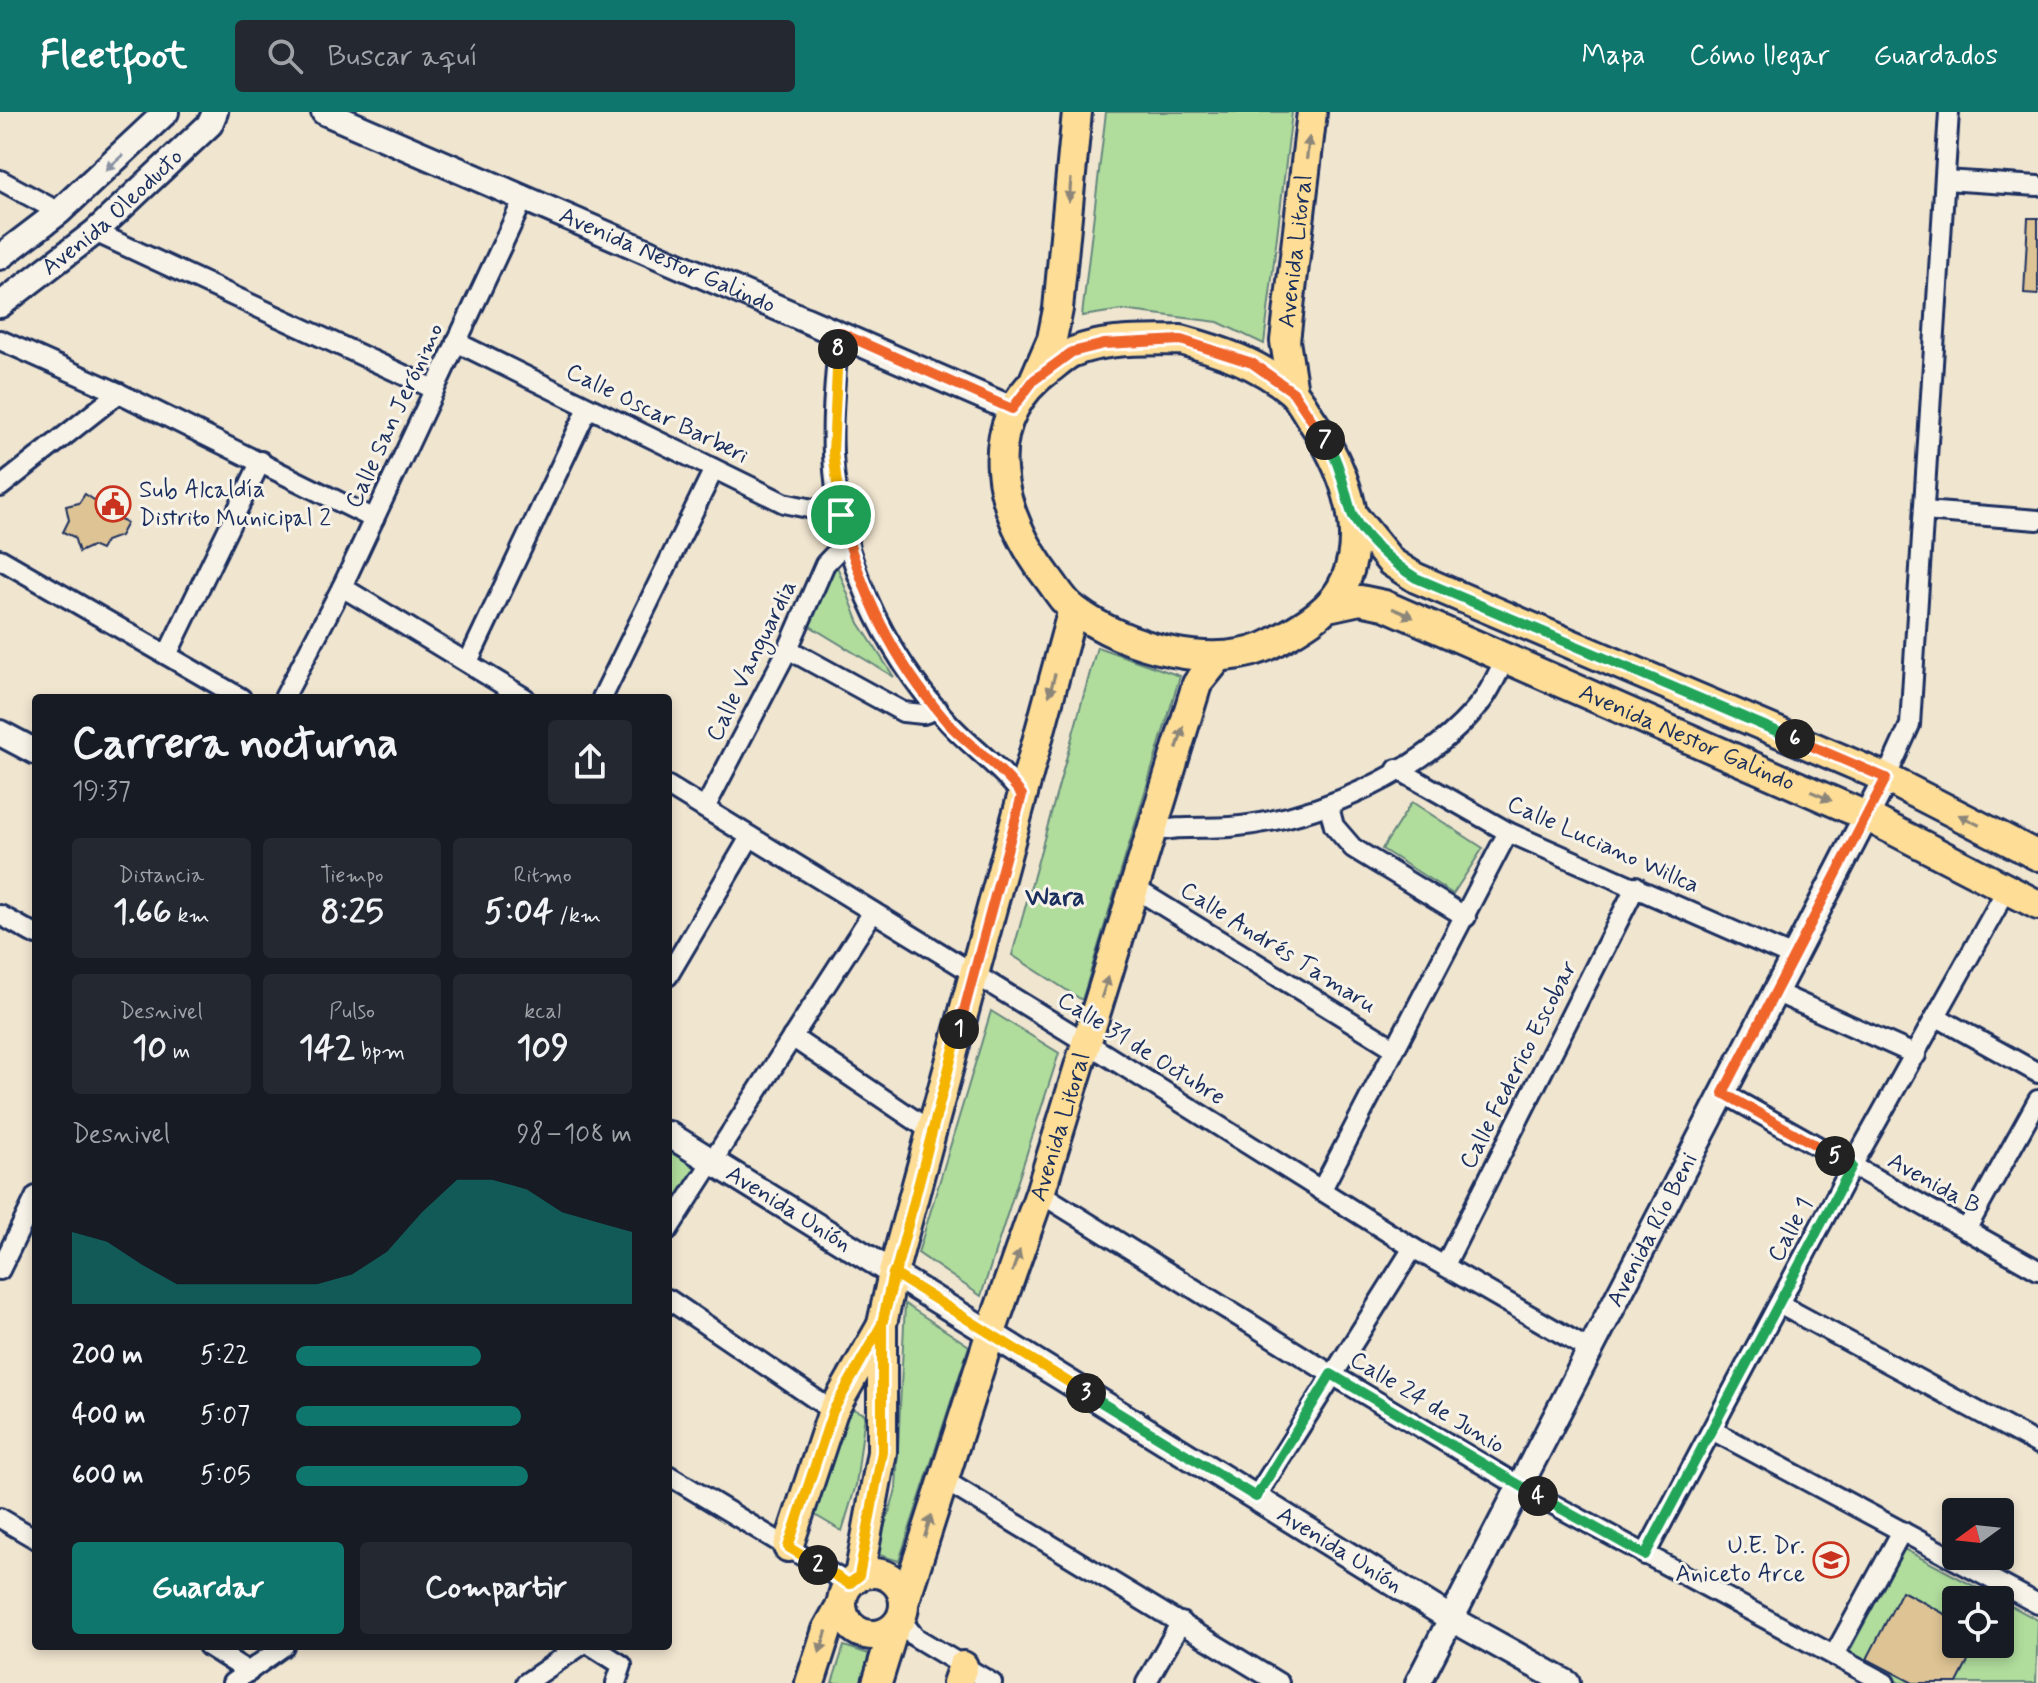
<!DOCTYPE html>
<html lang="es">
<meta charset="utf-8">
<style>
body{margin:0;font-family:Mynerve,sans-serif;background:#242831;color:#f1f3f6;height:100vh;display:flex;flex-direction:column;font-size:30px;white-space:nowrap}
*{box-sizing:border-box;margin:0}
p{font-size:26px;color:#9ea1a6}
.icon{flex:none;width:44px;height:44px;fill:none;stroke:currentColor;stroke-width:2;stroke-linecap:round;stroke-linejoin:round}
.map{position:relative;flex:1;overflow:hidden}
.panel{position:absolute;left:32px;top:582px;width:640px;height:956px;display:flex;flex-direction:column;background:#171b24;border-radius:8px;box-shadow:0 4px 12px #0003}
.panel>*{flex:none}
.needle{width:52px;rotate:255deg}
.tools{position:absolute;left:1942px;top:1386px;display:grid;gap:16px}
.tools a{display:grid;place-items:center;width:72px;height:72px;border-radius:8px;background:#171b24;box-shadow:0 4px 12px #0003;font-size:40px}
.pin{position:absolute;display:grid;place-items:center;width:68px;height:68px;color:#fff;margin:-34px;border:4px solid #fff;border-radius:50%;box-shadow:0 2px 8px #0007}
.km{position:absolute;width:40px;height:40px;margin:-20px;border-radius:50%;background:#222;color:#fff;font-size:22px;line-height:40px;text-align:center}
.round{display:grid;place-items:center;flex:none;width:84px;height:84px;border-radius:8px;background:#242831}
.headline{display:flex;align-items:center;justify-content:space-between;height:136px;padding:0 40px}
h1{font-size:44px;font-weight:800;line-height:60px}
.stats{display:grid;grid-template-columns:repeat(3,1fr);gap:12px;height:136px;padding:8px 40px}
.stats div{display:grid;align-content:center;border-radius:8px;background:#242831;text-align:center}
.stats b{font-size:34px;font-weight:800}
.stats small{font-size:22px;font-weight:400}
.stats p{font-size:22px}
.chart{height:224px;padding:16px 40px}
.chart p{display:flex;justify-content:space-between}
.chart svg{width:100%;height:144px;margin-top:8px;fill:#0f766e;opacity:.7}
.button{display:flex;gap:16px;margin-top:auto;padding:16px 40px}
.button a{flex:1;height:92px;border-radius:8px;background:#0f766e;color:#fff;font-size:32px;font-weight:800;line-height:92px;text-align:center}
.button a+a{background:#242831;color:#f1f3f6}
ul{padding:0 40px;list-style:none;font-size:26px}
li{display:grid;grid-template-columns:128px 96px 1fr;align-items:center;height:60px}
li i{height:20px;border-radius:10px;background:#0f766e}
header{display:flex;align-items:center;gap:48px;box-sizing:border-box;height:112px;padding:0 40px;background:#0f766e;color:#fff}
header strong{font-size:38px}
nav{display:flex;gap:44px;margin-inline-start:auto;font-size:28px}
.search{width:560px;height:72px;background:#242831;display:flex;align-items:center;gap:20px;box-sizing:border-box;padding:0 28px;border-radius:8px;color:#9ea1a6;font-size:30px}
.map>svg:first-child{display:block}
.green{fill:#b0dd9c;stroke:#66867d;stroke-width:2;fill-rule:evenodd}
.building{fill:#dec494;stroke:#1b2f5e;stroke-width:2}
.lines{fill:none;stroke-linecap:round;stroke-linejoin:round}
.street-casing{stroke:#1b2f5e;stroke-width:24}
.secondary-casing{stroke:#1b2f5e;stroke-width:30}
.primary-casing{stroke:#1b2f5e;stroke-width:34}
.street{stroke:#f7f3e8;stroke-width:18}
.secondary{stroke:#f7f3e8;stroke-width:24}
.primary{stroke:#fedd96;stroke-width:28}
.oneway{fill:#8c867a}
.oneway2{fill:#8991a3}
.split-1-casing{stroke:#fff;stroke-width:16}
.split-2-casing{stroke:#fff;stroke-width:16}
.split-3-casing{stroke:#fff;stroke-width:16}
.split-4-casing{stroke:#fff;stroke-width:16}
.split-5-casing{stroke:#fff;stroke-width:16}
.split-6-casing{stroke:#fff;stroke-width:16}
.split-7-casing{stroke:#fff;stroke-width:16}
.split-8-casing{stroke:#fff;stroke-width:16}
.split-9-casing{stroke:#fff;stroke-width:16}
.split-1{stroke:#f0652b;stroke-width:10}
.split-2{stroke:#f5b400;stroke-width:10}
.split-3{stroke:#f5b400;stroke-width:10}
.split-4{stroke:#22a559;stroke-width:10}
.split-5{stroke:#22a559;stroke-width:10}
.split-6{stroke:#f0652b;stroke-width:10}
.split-7{stroke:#22a559;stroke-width:10}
.split-8{stroke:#f0652b;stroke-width:10}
.split-9{stroke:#f5b400;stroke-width:10}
.labels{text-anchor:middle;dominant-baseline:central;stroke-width:6;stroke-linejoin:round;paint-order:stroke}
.street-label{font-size:24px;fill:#1b2f5e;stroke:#f7f3e8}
.poi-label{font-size:24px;fill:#1b2f5e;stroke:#f7f3e8;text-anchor:start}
.neighbourhood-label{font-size:26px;font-weight:bold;fill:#1b2f5e;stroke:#f7f3e8}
</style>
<header>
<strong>Fleetfoot</strong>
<div class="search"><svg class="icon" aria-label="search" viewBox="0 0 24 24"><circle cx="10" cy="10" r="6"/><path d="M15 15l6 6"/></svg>Buscar aquí</div>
<nav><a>Mapa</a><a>Cómo llegar</a><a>Guardados</a></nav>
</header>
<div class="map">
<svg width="2038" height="1571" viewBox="0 0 2038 1571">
<rect width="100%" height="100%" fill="#f0e5cf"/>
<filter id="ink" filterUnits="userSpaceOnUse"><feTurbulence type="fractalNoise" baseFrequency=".0125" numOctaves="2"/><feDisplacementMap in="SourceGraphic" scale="16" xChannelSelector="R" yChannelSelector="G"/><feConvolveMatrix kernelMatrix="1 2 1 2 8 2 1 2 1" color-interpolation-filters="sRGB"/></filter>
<g filter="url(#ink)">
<g class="green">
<polygon points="1106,0 1292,0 1264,232 1218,210 1122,198 1082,204"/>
<polygon points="835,449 859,511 894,565 810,514"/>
<polygon points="1097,535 1180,564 1082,888 1012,843"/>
<polygon points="1412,690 1483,736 1453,782 1382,737"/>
<polygon points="991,899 1059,941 981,1184 918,1141"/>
<polygon points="668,1027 702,1047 668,1105"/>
<polygon points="905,1192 969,1234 899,1449 876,1442 896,1378"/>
<polygon points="851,1296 865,1302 856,1373 842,1419 815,1403"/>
<path d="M1904 1437 2038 1508 2036 1571H1900L1848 1542ZM1956 1488H2000V1532H1956Z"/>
<polygon points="844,1534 869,1542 861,1571 832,1571"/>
</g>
<g class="building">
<polygon points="2028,106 2038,106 2038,183 2024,182"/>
<polygon points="85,382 94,388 108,383 111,395 121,401 118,407 127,411 120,424 106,429 101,438 92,434 79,440 74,425 63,420 69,408 66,394 79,391"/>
<polygon points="1902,1479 1956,1508 1956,1532 1977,1532 1957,1571 1913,1571 1867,1547"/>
</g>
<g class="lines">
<defs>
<g id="street">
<polyline points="0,68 59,100"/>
<polyline points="1945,68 2038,74"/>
<polyline points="95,120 434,277"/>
<path d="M839 220C836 260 831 301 833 342 837 441 882 538 949 611 972 636 1001 655 1022 683"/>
<polyline points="0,228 119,281 374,407"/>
<polyline points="456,230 784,391 841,403"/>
<polyline points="0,375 119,281"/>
<polyline points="1924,399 2038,408"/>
<polyline points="0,447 241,586"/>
<polyline points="342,475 525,586"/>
<polyline points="788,537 903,600 923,602 938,597"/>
<polyline points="167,543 261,349"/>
<polyline points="468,550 588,296"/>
<polyline points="284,586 342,475 525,84"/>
<polyline points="602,586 714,357"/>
<polyline points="1397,657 1508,720 1793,845"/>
<polyline points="1886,666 1910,613 1949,0"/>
<polyline points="668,674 1087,931 1413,1136 1590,1238"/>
<polyline points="1329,695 1334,714 1353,736 1466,805"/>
<polyline points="705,696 788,537 825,452 848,428"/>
<path d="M1151 721C1178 713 1202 717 1230 715 1318 707 1426 660 1482 589 1492 576 1498 560 1506 546"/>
<polyline points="1136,777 1394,936"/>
<polyline points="0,803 36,823"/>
<polyline points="668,864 750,725"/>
<polyline points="1775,880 1916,943"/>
<polyline points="1937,905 2038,961"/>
<polyline points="792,925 931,1019"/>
<polyline points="1723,981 2038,1158"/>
<polyline points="1321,1079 1508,720"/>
<polyline points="1040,1081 1331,1262 1519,1374 1885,1571"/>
<polyline points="668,1118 873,800"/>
<polyline points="1966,1118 2038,988"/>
<polyline points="1445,1153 1636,774"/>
<polyline points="0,1158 36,1084"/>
<polyline points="668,1187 833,1299"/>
<polyline points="1779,1192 2038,1332"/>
<polyline points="1712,1318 2038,1492"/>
<polyline points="668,1363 849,1472"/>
<polyline points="942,1367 1279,1571"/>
<polyline points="1256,1385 1413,1136"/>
<polyline points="0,1406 36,1427"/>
<polyline points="1645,1443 1852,1054 2007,777"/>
<polyline points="901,1508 915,1525 992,1571"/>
<polyline points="208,1534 249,1560"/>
<polyline points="592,1534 622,1553 616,1571"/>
<polyline points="1834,1543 1902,1419"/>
<polyline points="232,1571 284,1534"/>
<polyline points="526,1571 580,1534"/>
<polyline points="1146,1571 1181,1510"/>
</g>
<g id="secondary">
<path id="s1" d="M324 0 1012 297"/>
<polyline points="0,145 59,100 166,0"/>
<path id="s2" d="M0 193 95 120 210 12 215 0"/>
<polyline points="0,621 36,640"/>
<path id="s3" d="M668 1022 1450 1506 1567 1571"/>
<path id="s4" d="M1418 1571 1886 666"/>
</g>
<g id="primary">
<path d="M1181 228C1221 239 1258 251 1290 278 1299 285 1305 298 1311 307 1341 351 1368 414 1346 467 1333 498 1303 514 1275 530 1219 562 1123 535 1075 498 1064 491 1056 476 1048 466 999 402 974 312 1049 257 1056 252 1065 243 1073 240 1106 226 1146 229 1181 228Z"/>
<polyline points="1035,266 1052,227 1058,197 1077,0"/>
<path id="s5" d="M1293 280 1285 229 1312 0"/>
<polyline points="1352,402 1391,450 1416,466 1886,666 2038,744"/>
<path id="s6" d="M1328 495 1360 488 1384 493 1866 704 2038 793"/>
<polyline points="788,1435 833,1299 882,1213"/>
<circle cx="873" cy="1492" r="31"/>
<polyline points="859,1464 882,1340 882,1212 893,1161 1073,497"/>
<path id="s7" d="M905 1488 990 1223 1040 1081 1197 572 1219 545"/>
<polyline points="810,1571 827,1518 842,1491"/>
<polyline points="877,1571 894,1516"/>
<polyline points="957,1571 963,1554"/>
</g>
</defs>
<use href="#street" class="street-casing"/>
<use href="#secondary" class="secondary-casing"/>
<use href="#primary" class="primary-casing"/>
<use href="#street" class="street"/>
<use href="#secondary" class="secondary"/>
<use href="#primary" class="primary"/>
</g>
<defs><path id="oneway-solid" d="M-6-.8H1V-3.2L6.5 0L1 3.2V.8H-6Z" transform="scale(2)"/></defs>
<g class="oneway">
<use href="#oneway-solid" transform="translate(1308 36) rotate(-83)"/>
<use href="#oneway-solid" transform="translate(1070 78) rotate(95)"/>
<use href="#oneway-solid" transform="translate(1403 501) rotate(24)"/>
<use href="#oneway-solid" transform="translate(1052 573) rotate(105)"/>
<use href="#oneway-solid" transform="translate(1180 626) rotate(-73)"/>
<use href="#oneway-solid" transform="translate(1821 684) rotate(24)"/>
<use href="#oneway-solid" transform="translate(1969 708) rotate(-153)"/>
<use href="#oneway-solid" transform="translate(1105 875) rotate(-72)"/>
<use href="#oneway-solid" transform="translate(1016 1149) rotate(-71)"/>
<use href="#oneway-solid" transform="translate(928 1414) rotate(-73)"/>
<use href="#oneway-solid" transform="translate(823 1530) rotate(108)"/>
</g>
<use class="oneway2" href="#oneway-solid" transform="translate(114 51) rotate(138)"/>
</g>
<g class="lines" filter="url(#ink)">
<defs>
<path id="split-1" d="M841 403C863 484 891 545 947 610 971 636 1001 654 1022 683L959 917"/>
<polyline id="split-2" points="818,1453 788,1435 833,1299 882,1212 959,917"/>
<polyline id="split-3" points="818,1453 849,1472 859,1464 882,1340 882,1212 893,1161 1086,1281"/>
<polyline id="split-4" points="1086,1281 1256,1385 1331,1262 1538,1384"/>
<polyline id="split-5" points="1538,1384 1645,1443 1852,1054 1835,1044"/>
<polyline id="split-6" points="1795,627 1886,666 1723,981 1835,1044"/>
<path id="split-7" d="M1325 328C1340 349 1343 374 1351 399 1359 423 1395 453 1416 466L1795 627"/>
<polyline id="split-8" points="838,237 839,220 1012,297 1034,268 1072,240 1104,232 1181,228 1252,251 1293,280 1325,328"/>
<polyline id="split-9" points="838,237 833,340 841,403"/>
</defs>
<use href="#split-1" class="split-1-casing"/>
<use href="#split-2" class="split-2-casing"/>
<use href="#split-3" class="split-3-casing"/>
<use href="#split-4" class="split-4-casing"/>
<use href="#split-5" class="split-5-casing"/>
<use href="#split-6" class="split-6-casing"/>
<use href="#split-7" class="split-7-casing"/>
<use href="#split-8" class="split-8-casing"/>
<use href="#split-9" class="split-9-casing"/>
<use href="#split-1" class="split-1"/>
<use href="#split-2" class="split-2"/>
<use href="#split-3" class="split-3"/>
<use href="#split-4" class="split-4"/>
<use href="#split-5" class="split-5"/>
<use href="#split-6" class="split-6"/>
<use href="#split-7" class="split-7"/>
<use href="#split-8" class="split-8"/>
<use href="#split-9" class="split-9"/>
</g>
<defs>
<symbol id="civic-ring" viewBox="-11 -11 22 22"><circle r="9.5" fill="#f7f3e8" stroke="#c8321e" stroke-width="1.5"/><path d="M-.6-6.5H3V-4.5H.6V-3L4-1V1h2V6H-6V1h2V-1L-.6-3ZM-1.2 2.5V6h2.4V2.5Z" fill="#c8321e"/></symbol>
<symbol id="school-ring" viewBox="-11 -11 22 22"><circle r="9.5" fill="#f7f3e8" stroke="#c8321e" stroke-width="1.5"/><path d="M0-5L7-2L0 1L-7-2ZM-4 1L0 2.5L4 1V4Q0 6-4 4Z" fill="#c8321e"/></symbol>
</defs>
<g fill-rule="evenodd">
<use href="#civic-ring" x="93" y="372" width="40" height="40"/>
<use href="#school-ring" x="1811" y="1428" width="40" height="40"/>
</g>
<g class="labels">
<g class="street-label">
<text stroke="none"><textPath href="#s2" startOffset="146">Avenida Oleoducto</textPath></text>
<text stroke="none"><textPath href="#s5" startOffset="142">Avenida Litoral</textPath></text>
<text stroke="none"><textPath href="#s1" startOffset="374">Avenida Nestor Galindo</textPath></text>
<text transform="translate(657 302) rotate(26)">Calle Oscar Barberi</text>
<text transform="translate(395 304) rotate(-65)">Calle San Jerónimo</text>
<text transform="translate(752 549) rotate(-64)">Calle Vanguardia</text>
<text stroke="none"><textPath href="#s6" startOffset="388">Avenida Nestor Galindo</textPath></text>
<text transform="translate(1603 733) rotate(24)">Calle Luciano Willca</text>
<text transform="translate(1278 836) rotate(32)">Calle Andrés Tamaru</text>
<text transform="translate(1141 937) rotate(32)">Calle 31 de Octubre</text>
<text transform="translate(1519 953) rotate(-63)">Calle Federico Escobar</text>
<text stroke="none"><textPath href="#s7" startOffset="498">Avenida Litoral</textPath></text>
<text transform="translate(1934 1072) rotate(29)">Avenida B</text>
<text stroke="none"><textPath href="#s3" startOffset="142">Avenida Unión</textPath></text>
<text stroke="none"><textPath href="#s4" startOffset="510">Avenida Río Beni</textPath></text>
<text transform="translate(1791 1118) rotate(-62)">Calle 1</text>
<text transform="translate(1427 1291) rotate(31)">Calle 24 de Junio</text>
<text stroke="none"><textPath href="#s3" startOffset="790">Avenida Unión</textPath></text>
</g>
<g class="poi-label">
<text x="139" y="378">Sub Alcaldía<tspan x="139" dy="28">Distrito Municipal 2</tspan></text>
<text x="1805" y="1434" text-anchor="end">U.E. Dr.<tspan x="1805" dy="28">Aniceto Arce</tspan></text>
</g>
<g class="neighbourhood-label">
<text x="1055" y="786">Wara</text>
</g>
</g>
</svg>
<div class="tools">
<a><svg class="needle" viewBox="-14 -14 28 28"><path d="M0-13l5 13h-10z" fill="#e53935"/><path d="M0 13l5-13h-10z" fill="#9ea1a6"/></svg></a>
<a><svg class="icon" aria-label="locate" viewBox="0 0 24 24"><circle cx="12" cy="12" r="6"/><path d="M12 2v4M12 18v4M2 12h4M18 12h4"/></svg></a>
</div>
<div class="pin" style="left:841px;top:403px;background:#1e9e55"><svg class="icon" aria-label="arrive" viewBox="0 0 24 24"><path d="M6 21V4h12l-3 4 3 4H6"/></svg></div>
<b class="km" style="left:959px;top:917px">1</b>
<b class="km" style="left:818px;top:1453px">2</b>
<b class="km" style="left:1086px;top:1281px">3</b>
<b class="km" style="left:1538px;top:1384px">4</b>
<b class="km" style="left:1835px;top:1044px">5</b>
<b class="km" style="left:1795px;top:627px">6</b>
<b class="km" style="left:1325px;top:328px">7</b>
<b class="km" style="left:838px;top:237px">8</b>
<section class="panel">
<div class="headline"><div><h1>Carrera nocturna</h1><p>19:37</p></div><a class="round"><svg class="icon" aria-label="share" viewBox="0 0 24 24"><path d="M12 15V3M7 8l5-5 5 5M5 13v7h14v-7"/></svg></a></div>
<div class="stats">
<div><p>Distancia</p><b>1.66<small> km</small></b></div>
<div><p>Tiempo</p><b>8:25</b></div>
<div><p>Ritmo</p><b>5:04<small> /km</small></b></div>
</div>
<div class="stats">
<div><p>Desnivel</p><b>10<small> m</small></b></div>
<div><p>Pulso</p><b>142<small> bpm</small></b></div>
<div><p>kcal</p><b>109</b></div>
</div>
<div class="chart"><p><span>Desnivel</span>98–108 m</p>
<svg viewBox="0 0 160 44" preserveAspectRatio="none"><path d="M0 44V22L10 25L20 32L30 38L40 38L50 38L60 38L70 38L80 35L90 28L100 16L110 6L120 6L130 9L140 16L150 19L160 22V44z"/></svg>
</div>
<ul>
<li><b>200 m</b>5:22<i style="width:55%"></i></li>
<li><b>400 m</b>5:07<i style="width:67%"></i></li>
<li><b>600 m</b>5:05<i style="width:69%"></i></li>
</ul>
<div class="button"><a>Guardar</a><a>Compartir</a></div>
</section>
</div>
